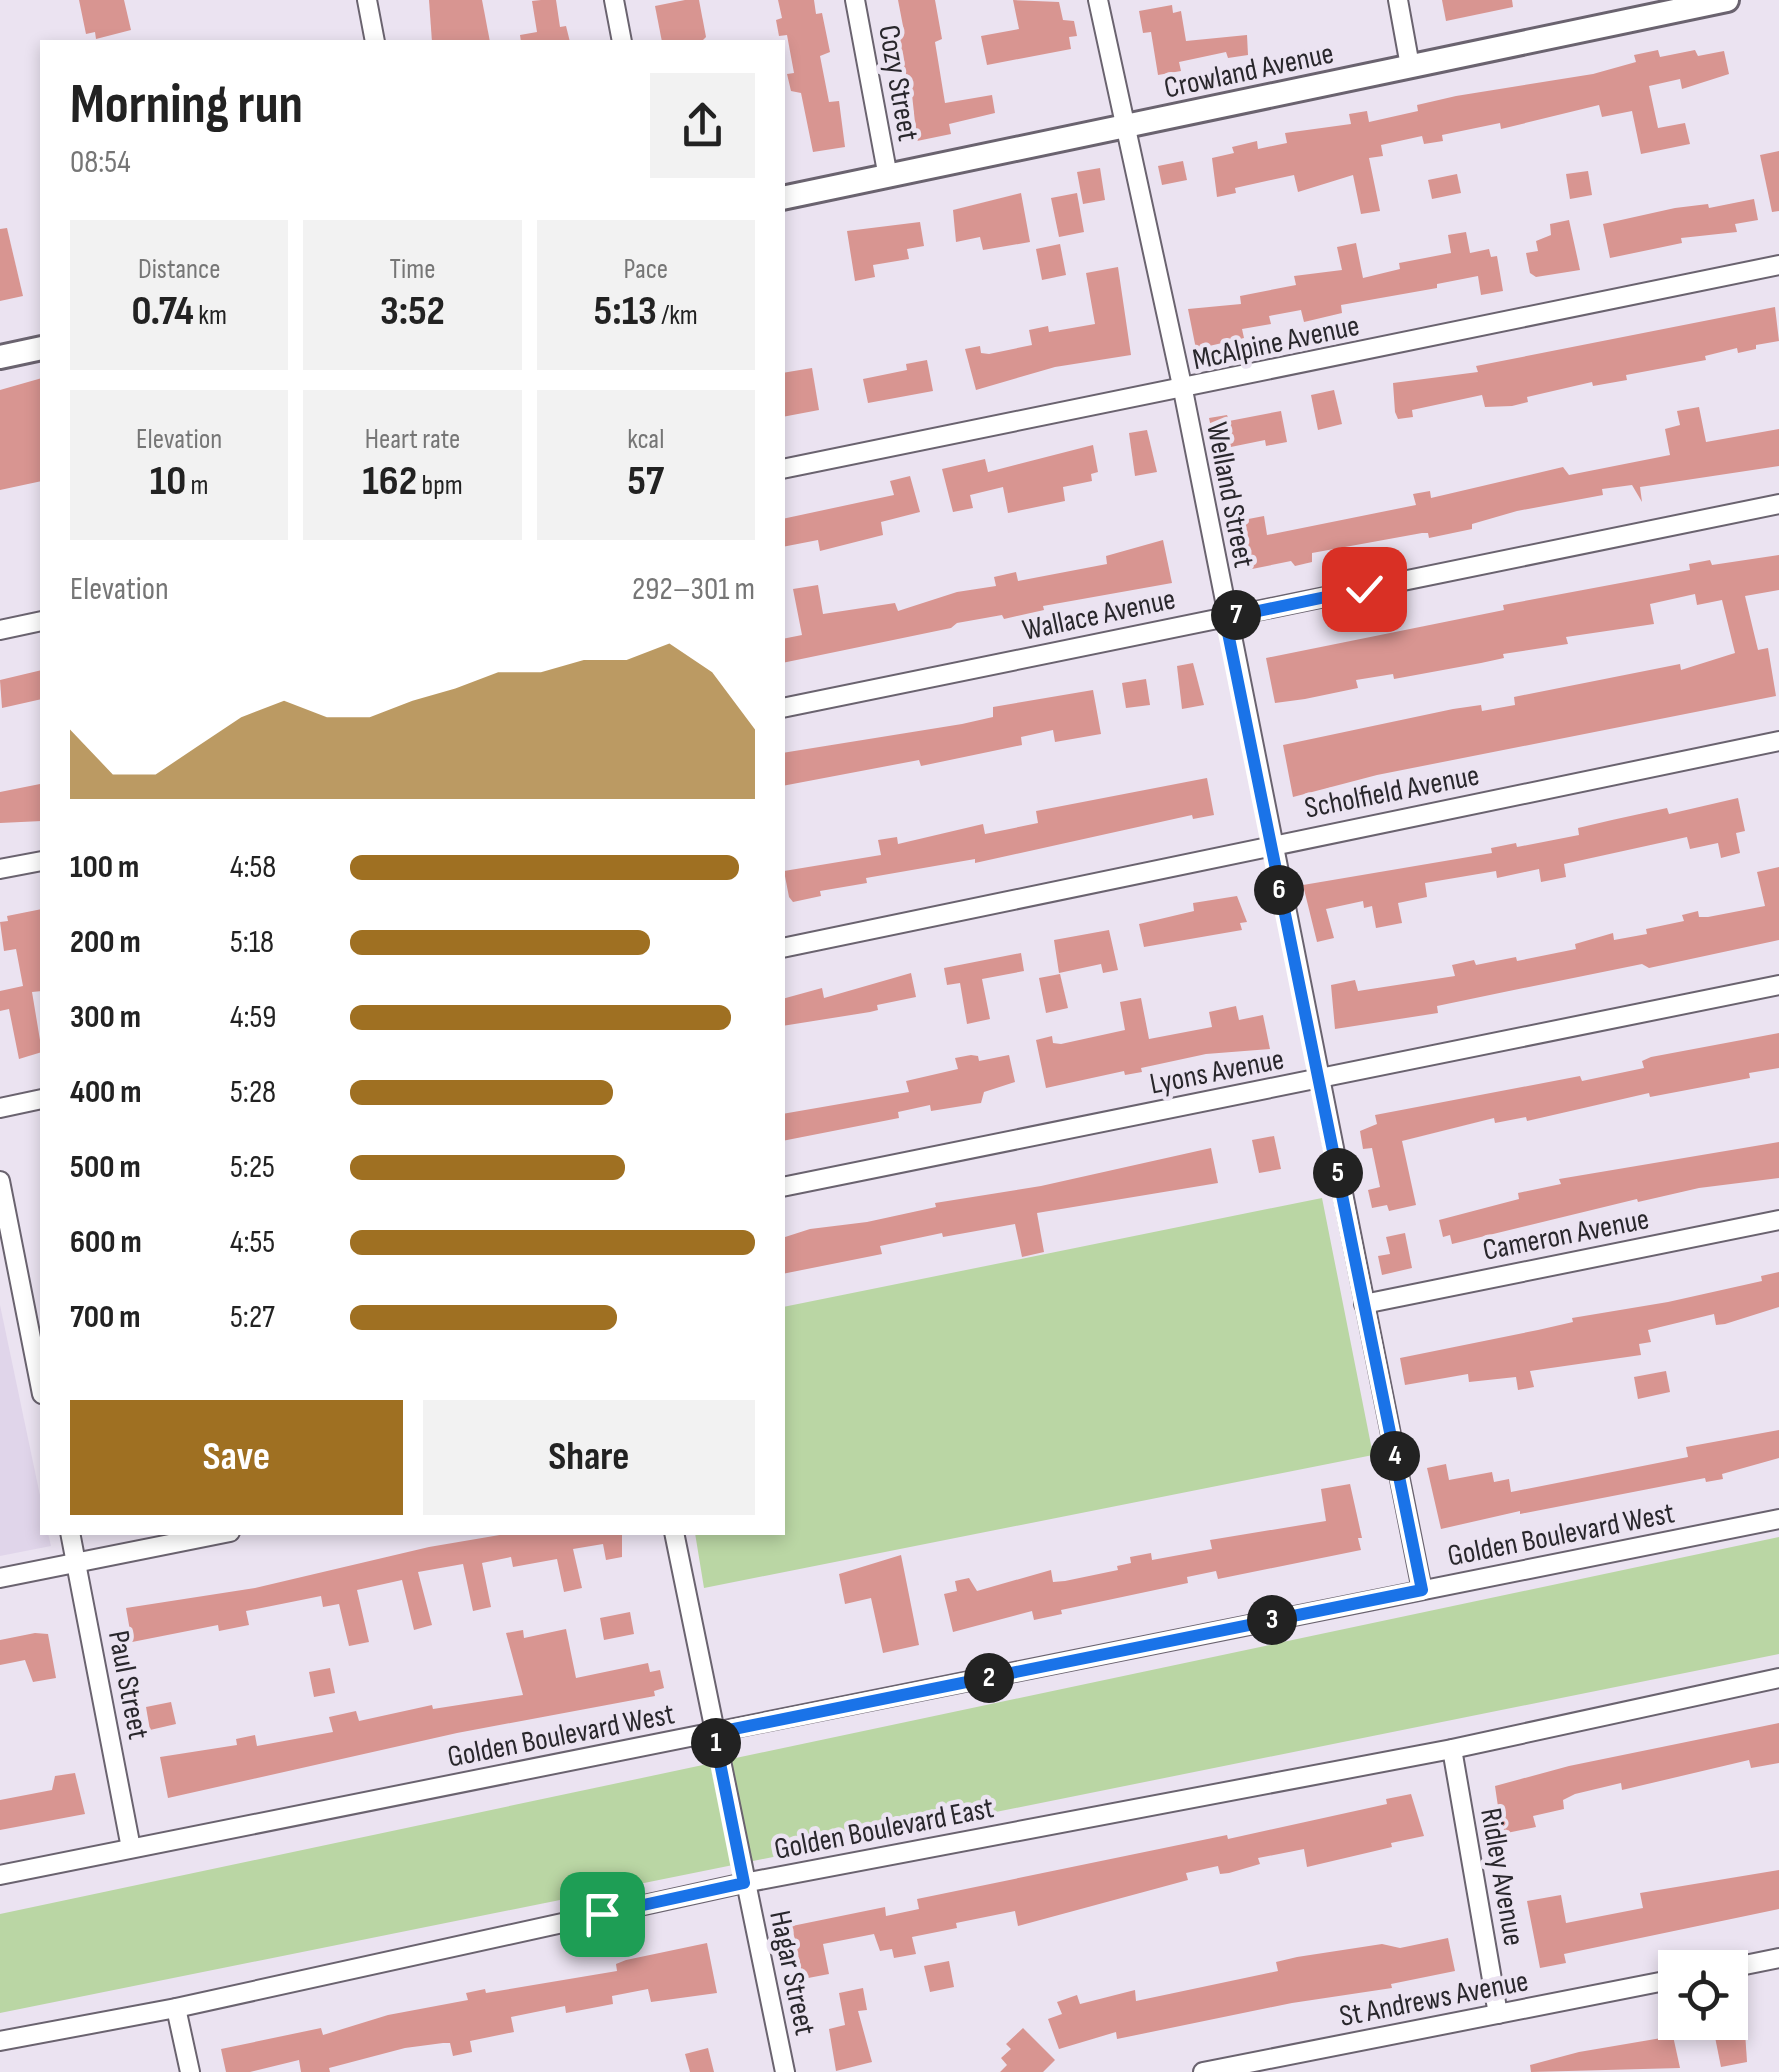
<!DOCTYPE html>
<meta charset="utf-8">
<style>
body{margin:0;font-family:"Sofia Sans Condensed",sans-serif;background:#f2f2f2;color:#222;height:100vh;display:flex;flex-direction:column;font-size:38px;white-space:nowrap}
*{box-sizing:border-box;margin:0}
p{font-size:32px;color:#767676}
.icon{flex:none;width:55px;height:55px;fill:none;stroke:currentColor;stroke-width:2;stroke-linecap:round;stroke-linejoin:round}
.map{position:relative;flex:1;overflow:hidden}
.side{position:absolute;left:40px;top:40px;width:745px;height:1495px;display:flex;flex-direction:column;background:#fff;border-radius:0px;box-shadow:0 5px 15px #0003}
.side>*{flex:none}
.tools{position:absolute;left:1658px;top:1950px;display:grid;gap:20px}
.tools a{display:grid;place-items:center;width:90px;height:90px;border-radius:0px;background:#fff;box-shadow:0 5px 15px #0003;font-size:50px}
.pin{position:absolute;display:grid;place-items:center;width:85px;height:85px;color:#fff;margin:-42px;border-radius:20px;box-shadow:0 5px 15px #0006}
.km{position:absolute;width:50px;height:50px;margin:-25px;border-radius:50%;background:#222;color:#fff;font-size:28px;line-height:50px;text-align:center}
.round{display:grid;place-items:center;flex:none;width:105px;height:105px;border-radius:0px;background:#f2f2f2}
.summary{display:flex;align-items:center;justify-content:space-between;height:170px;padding:0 30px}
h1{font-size:55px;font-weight:700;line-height:75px}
.metrics{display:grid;grid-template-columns:repeat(3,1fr);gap:15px;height:170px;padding:10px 30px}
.metrics div{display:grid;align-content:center;border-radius:0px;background:#f2f2f2;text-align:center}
.metrics b{font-size:42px;font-weight:700}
.metrics small{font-size:28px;font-weight:400}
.metrics p{font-size:28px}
.chart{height:280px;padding:20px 30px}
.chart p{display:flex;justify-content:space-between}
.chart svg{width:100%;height:180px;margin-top:10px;fill:#9f7022;opacity:.7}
.cta{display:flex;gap:20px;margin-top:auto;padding:20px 30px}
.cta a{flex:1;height:115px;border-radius:0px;background:#9f7022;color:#fff;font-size:40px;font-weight:700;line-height:115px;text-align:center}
.cta a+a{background:#f2f2f2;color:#222}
ul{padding:0 30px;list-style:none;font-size:32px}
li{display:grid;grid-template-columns:160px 120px 1fr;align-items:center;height:75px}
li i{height:25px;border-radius:12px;background:#9f7022}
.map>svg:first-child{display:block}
.built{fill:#e0d5ea}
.green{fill:#bad6a4}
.building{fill:#d89591}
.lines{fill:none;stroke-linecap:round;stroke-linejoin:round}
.minor-casing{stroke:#6a636f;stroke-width:22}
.secondary-casing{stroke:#6a636f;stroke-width:28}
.minor{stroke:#fff;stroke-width:18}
.secondary{stroke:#fff;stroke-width:22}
.route-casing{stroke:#fff;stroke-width:20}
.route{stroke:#1a73e8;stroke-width:12}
.labels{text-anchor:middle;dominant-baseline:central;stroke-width:9;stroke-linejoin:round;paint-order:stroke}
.street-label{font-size:30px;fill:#29272c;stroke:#ebe3f1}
</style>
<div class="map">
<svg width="1779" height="2072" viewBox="0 0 1779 2072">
<rect width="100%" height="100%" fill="#ebe3f1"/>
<polygon class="built" points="0,1305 42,1505 42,1532 48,1533 51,1546 0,1556"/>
<g class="green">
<polygon points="1322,1198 1373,1455 704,1588 695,1533 782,1532 783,1307"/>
<polygon points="1779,1537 1779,1654 0,2013 0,1914"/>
</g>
<g class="building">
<polygon points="79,0 124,0 131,30 96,39 95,32 86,34"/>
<polygon points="429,0 482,0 490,42 432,42"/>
<polygon points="541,0 556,0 560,27 566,26 570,42 521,42 520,35 537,32 532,1"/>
<polygon points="685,0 699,0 706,37 701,42 662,42 655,6"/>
<polygon points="778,0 814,0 816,14 822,13 830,52 820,56 829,102 839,101 845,147 813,152 801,93 791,91 787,74 794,73 787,35 779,36 776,20 782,18"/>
<polygon points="898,0 935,0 942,39 935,42 945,103 992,95 995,113 949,124 951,134 917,141 910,76 906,76 895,31 903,26"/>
<polygon points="1013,0 1059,2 1063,20 1074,21 1077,36 1069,37 1071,49 987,65 981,36 1019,29"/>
<polygon points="1442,0 1512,0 1513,7 1446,21"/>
<polygon points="1172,5 1173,13 1181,11 1186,41 1247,35 1248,55 1228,58 1226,52 1179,62 1181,71 1158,75 1151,32 1143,33 1139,11"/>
<polygon points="1658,50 1660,57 1695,50 1698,56 1724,51 1729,74 1682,89 1680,79 1649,86 1658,128 1685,123 1690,144 1641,154 1632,111 1602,117 1599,105 1501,129 1500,123 1442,135 1443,141 1424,144 1422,136 1381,145 1383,156 1369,158 1380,211 1361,214 1353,175 1298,192 1294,175 1235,188 1236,193 1217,197 1212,158 1234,153 1232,147 1257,141 1258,149 1287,143 1285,133 1351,124 1349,114 1367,111 1369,122 1418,111 1417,105 1456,96 1593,74 1636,62 1634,55"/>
<polygon points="1779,151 1779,211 1772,212 1760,155"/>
<polygon points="1183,161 1187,180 1162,185 1158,166"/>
<polygon points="1100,168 1105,200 1083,204 1077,172"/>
<polygon points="1588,171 1592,195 1570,199 1566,174"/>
<polygon points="1457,174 1461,193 1432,199 1428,180"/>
<polygon points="1021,193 1030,242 983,250 980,237 956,242 953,210"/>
<polygon points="1077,193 1084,232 1059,237 1051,198"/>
<polygon points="1754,199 1758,220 1735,224 1737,232 1681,238 1682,243 1610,258 1603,224 1675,208 1708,204 1709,208"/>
<polygon points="1569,220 1580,270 1536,277 1530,273 1526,253 1538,251 1536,241 1551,235 1550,224"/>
<polygon points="920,222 924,246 907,249 909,259 873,265 875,277 855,281 847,231"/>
<polygon points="7,228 23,296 0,301 0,229"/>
<polygon points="1466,232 1470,253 1489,249 1491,257 1497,256 1503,291 1481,295 1478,276 1437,284 1437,288 1341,305 1342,313 1304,322 1301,310 1269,316 1271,324 1242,329 1244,338 1196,349 1188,309 1241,304 1240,296 1296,285 1294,276 1342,270 1337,247 1356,243 1363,278 1400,269 1399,263 1451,253 1448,235"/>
<polygon points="1060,244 1066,275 1042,280 1036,249"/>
<polygon points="1118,267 1131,355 1055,367 976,390 965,349 980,346 981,353 989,354 1032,345 1029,330 1048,326 1049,332 1095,324 1086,273"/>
<polygon points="1775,307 1779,341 1756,345 1756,349 1738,353 1737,348 1705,356 1706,360 1626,375 1627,380 1593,386 1592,382 1527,397 1528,402 1512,406 1485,407 1482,395 1412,410 1413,417 1398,419 1395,412 1393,383 1478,372 1476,366"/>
<polygon points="927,360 933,391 868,403 863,379 907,370 906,364"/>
<polygon points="812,368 819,410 782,417 782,373"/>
<polygon points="42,378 42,481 0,490 0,390"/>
<polygon points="1334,390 1342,424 1318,430 1311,395"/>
<polygon points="1699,407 1706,442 1779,429 1779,466 1640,487 1642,502 1632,485 1602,489 1603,495 1517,511 1472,524 1472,529 1429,538 1428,533 1422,533 1312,553 1312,562 1295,566 1291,561 1247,570 1238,521 1264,516 1267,535 1416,505 1413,494 1430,491 1431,498 1563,467 1569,475 1670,455 1665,429 1680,425 1677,411"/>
<polygon points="1281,411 1287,442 1266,446 1265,440 1216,450 1209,418 1227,415 1229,421"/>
<polygon points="1147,430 1157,472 1135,476 1129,433"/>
<polygon points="1093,445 1098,472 1091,474 1092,481 1063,487 1065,501 1008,513 1003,487 970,495 973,508 953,512 942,469 985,459 988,472"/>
<polygon points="910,476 920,512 881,522 883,535 820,551 818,540 782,547 782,519 894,495 890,481"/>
<polygon points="1163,540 1172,583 1043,606 1044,610 1004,619 1002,615 957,623 951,628 782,663 782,639 802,635 793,589 818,585 823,614 895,603 898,611 957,592 996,586 994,577 1016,572 1018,581 1107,564 1106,556"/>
<polygon points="1779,555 1779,590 1745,596 1758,650 1768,648 1776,696 1377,775 1293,797 1283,745 1453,709 1481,705 1482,711 1515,705 1514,697 1680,664 1681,670 1735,653 1722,600 1697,605 1695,594 1650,604 1654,624 1566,637 1568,644 1503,654 1504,658 1481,663 1394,679 1393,674 1356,680 1358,688 1305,699 1275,703 1266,658 1504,610 1503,605 1690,570 1689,564 1710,560 1712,565"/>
<polygon points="1193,663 1204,705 1182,709 1177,666"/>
<polygon points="42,670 42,699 2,708 0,680"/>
<polygon points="1146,679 1150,705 1126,708 1122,683"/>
<polygon points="1093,690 1101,734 1055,742 1053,730 1021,737 1022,745 921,766 919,760 782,786 782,753 962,724 993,717 993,707"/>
<polygon points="1207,778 1214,815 1193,819 1192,815 975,863 975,859 866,878 867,883 820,891 821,896 793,902 789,897 784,871 881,855 878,840 897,837 898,844 983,824 985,834 1038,823 1036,811"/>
<polygon points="40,784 42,821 0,823 0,792"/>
<polygon points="1738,798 1745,831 1736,833 1740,853 1721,858 1718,843 1690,849 1687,837 1564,864 1566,877 1541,882 1539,869 1497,878 1496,871 1425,883 1427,897 1398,903 1402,923 1376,928 1372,906 1364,908 1363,901 1326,909 1334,938 1317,942 1303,885 1492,853 1491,848 1516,843 1517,847 1579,835 1578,828 1612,820 1667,808 1669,814"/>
<polygon points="1779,867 1779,940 1649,968 1642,964 1509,991 1437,1006 1438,1013 1335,1029 1331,985 1355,980 1358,991 1455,976 1452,965 1474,960 1476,965 1516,957 1517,961 1576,949 1575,944 1613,933 1614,940 1647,934 1646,929 1684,921 1682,915 1698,911 1699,917 1708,917 1765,906 1757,872"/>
<polygon points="1237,896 1247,922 1240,923 1242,930 1144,947 1139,924 1194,911 1193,903"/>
<polygon points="42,909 42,991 32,992 42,1052 19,1059 9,1009 0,1011 0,991 23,986 16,949 4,951 0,922 8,921 7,916"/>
<polygon points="1109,930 1118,970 1103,973 1101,964 1059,973 1054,940"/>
<polygon points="1021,953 1024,971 982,979 990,1019 967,1024 960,983 947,985 944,968"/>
<polygon points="911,973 916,997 877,1005 878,1010 870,1012 782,1026 782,999 822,988 824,998"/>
<polygon points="1060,974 1068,1008 1046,1013 1039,978"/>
<polygon points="1141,998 1149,1039 1212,1027 1209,1012 1236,1006 1239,1020 1263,1015 1270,1049 1206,1054 1141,1068 1142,1072 1125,1075 1124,1071 1046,1088 1036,1040 1052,1036 1053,1043 1061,1044 1125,1030 1120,1002"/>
<polygon points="1779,1033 1779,1068 1749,1073 1750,1078 1650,1097 1649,1093 1527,1121 1526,1117 1495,1123 1494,1118 1402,1141 1416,1205 1389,1211 1387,1205 1372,1208 1368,1190 1380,1187 1372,1148 1363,1149 1360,1131 1377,1124 1375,1115 1580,1076 1582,1081 1644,1068 1642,1061 1651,1057"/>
<polygon points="971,1055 978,1056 979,1061 1009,1055 1015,1082 984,1092 981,1103 931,1111 930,1105 898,1112 899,1118 782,1141 782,1114 909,1092 906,1081 958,1069 955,1058"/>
<polygon points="1274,1136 1281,1169 1259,1173 1252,1140"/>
<polygon points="1779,1142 1779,1178 1699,1188 1638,1202 1637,1199 1452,1244 1450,1235 1443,1237 1439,1220 1519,1199 1518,1193 1561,1184 1559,1179"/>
<polygon points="1211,1148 1218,1183 1037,1213 1044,1252 1022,1257 1015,1224 943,1237 942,1233 880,1246 882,1254 782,1274 782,1238 810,1229 867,1222 936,1207 935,1203 1041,1186"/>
<polygon points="1405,1233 1412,1268 1382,1275 1378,1256 1390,1254 1386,1237"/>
<polygon points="1779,1272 1779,1307 1725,1324 1716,1325 1714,1314 1648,1330 1651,1342 1639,1344 1641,1355 1530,1371 1534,1387 1518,1390 1516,1377 1469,1382 1468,1374 1405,1385 1400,1358 1538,1330 1573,1322 1572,1318 1668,1302 1762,1281 1761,1276"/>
<polygon points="1666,1371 1670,1392 1638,1399 1634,1377"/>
<polygon points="1779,1430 1779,1458 1722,1474 1723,1479 1706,1482 1705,1478 1520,1514 1520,1511 1441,1529 1427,1468 1446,1464 1449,1480 1492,1472 1494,1482 1509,1479 1511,1492 1688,1457 1686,1447"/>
<polygon points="1350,1484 1362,1538 1358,1538 1361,1550 1218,1579 1216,1571 1187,1577 1188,1583 1061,1610 1062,1614 1034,1620 1032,1611 953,1632 944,1594 957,1591 955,1581 969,1578 977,1591 1051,1570 1053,1582 1065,1581 1118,1570 1117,1566 1131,1563 1130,1557 1151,1553 1152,1560 1212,1549 1210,1540 1326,1521 1321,1489"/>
<polygon points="518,1532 622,1532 622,1557 606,1560 603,1544 573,1549 582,1588 564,1592 557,1559 513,1567 511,1557 482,1563 491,1607 473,1611 463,1564 418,1572 432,1625 414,1630 402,1580 357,1590 369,1642 349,1646 339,1604 323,1607 321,1596 246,1611 249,1625 219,1631 218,1625 132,1642 126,1608 255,1588 429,1547"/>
<polygon points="901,1555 919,1645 883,1653 871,1598 845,1604 839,1574"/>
<polygon points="630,1612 634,1634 604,1640 600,1618"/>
<polygon points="566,1629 576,1678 648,1663 650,1672 660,1670 664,1688 654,1691 655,1696 457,1733 168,1798 160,1757 237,1745 236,1739 255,1735 257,1746 333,1732 329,1717 356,1711 359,1721 432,1705 433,1709 523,1695 506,1633 523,1630 524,1638"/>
<polygon points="35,1633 48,1634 56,1678 33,1682 25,1660 0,1665 0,1640"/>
<polygon points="330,1668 335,1693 314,1697 309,1672"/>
<polygon points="171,1702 176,1724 150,1730 146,1707"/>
<polygon points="1779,1723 1779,1763 1751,1768 1749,1760 1622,1790 1621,1783 1575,1794 1563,1800 1564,1809 1533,1816 1536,1827 1502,1834 1495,1786 1569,1766"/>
<polygon points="75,1773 85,1814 0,1830 0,1800 52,1790 55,1776"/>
<polygon points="1411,1794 1424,1836 1391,1843 1392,1847 1307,1867 1304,1849 1258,1858 1260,1864 1229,1873 1220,1874 1218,1866 1186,1873 1188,1880 1018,1926 1015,1911 956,1923 957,1928 912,1937 916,1954 894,1958 892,1949 880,1951 874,1934 823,1944 829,1974 803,1979 792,1926 885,1907 886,1916 919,1909 917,1899 1227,1835 1228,1839 1387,1804 1386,1799"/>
<polygon points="1779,1870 1779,1909 1564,1954 1566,1963 1540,1968 1527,1901 1561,1895 1566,1923 1643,1908 1640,1893"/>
<polygon points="1448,1938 1455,1971 1391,1984 1392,1988 1292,2003 1117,2039 1116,2032 1059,2049 1048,2019 1062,2014 1057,2002 1077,1995 1080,2004 1135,1990 1136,2001 1278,1971 1276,1962 1297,1957 1382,1944 1400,1948"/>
<polygon points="707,1943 717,1993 651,2002 648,1989 612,1996 613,2004 566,2013 565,2006 511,2017 514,2032 470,2041 472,2052 453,2056 450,2043 443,2043 405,2048 329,2068 330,2072 301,2072 299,2060 250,2072 226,2072 221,2049 321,2028 323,2035 388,2015 468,2000 466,1993 485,1989 486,1993 617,1971 616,1964 626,1960"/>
<polygon points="949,1961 954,1987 930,1992 924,1966"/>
<polygon points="863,1988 867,2010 858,2011 872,2062 836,2071 829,2029 845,2025 839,1993"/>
<polygon points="1744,2016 1747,2062 1721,2067 1712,2022"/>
<polygon points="1023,2028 1055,2060 1043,2072 1000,2072 1007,2065 1001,2058 1011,2049 1006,2044"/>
<polygon points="1673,2036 1680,2068 1531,2072 1530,2065 1579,2052"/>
<polygon points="708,2048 714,2072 690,2072 685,2054"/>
</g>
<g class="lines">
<defs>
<g id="minor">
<polyline points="367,0 375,42"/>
<polyline points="614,0 622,42"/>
<polyline points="855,0 888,177"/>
<polyline points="1098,0 1183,390 1422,1590"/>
<polyline points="1398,0 1410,66"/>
<polyline points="782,469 1779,265"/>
<polyline points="0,630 42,621"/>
<polyline points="782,708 1779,504"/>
<polyline points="0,869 42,861"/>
<polyline points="782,948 1779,741"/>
<polyline points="0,1108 42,1099"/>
<polyline points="0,1181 42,1394"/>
<polyline points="782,1187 1779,985"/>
<polyline points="1364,1304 1779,1220"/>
<polyline points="70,1532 131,1848"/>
<polyline points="674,1532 785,2072"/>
<polyline points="0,1578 230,1532"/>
<polyline points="1452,1749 1498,2014"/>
<polyline points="0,1875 1779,1519"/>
<polyline points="1730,1968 1779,1958"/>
<polyline points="176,2008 190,2072"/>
<polyline points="0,2041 176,2008 744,1883 1452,1749 1779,1678"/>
<polyline points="1203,2072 1675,1979"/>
</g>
<g id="secondary">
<polyline points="782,198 1727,0"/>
<polyline points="0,357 42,348"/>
</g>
</defs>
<use href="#minor" class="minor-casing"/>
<use href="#secondary" class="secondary-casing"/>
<use href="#minor" class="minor"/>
<use href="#secondary" class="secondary"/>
</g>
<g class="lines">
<defs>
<polyline id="route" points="602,1914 744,1883 714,1733 1422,1590 1225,618 1364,589"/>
</defs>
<use href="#route" class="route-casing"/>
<use href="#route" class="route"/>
</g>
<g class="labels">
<g class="street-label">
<text transform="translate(1249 71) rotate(-12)">Crowland Avenue</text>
<text transform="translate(898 83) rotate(80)">Cozy Street</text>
<text transform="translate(1276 343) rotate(-12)">McAlpine Avenue</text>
<text transform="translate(1230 495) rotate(79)">Welland Street</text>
<text transform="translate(1099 615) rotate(-12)">Wallace Avenue</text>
<text transform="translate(1392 792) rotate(-11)">Scholfield Avenue</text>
<text transform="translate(1217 1072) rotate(-11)">Lyons Avenue</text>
<text transform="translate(1566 1235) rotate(-11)">Cameron Avenue</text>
<text transform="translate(1561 1535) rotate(-11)">Golden Boulevard West</text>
<text transform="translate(128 1685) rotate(79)">Paul Street</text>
<text transform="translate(561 1736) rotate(-11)">Golden Boulevard West</text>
<text transform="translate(884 1829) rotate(-11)">Golden Boulevard East</text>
<text transform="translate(1502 1877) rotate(80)">Ridley Avenue</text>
<text transform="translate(792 1973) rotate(78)">Hagar Street</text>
<text transform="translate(1434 1999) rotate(-11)">St Andrews Avenue</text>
</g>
</g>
</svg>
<div class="tools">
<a><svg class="icon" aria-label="locate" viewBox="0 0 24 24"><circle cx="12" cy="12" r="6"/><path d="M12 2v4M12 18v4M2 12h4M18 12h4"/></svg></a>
</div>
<div class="pin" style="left:602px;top:1914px;background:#1e9e55"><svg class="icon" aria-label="arrive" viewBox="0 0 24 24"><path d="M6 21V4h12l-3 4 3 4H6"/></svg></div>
<div class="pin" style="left:1364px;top:589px;background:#d93025"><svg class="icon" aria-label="check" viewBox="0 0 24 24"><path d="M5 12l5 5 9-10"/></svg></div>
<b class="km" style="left:716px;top:1743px">1</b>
<b class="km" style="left:989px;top:1678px">2</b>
<b class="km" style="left:1272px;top:1620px">3</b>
<b class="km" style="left:1395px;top:1456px">4</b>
<b class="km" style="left:1338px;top:1173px">5</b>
<b class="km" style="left:1279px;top:890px">6</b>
<b class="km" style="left:1236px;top:615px">7</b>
<section class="side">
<div class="summary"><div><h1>Morning run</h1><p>08:54</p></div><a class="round"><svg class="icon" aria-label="share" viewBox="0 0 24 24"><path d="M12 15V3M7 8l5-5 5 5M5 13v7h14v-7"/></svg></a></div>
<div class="metrics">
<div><p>Distance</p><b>0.74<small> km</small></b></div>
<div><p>Time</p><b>3:52</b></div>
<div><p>Pace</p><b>5:13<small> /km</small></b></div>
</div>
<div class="metrics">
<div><p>Elevation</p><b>10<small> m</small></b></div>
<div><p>Heart rate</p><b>162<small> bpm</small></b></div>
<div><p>kcal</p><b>57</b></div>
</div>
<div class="chart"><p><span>Elevation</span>292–301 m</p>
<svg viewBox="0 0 160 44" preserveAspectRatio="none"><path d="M0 44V27L10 38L20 38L30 31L40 24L50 20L60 24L70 24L80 20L90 17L100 13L110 13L120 10L130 10L140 6L150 13L160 27V44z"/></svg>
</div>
<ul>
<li><b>100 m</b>4:58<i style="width:96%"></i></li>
<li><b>200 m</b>5:18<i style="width:74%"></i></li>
<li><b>300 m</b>4:59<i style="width:94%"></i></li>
<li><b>400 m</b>5:28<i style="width:65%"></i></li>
<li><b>500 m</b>5:25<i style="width:68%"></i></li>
<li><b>600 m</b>4:55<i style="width:100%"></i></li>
<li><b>700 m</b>5:27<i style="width:66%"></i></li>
</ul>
<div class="cta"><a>Save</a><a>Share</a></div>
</section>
</div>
